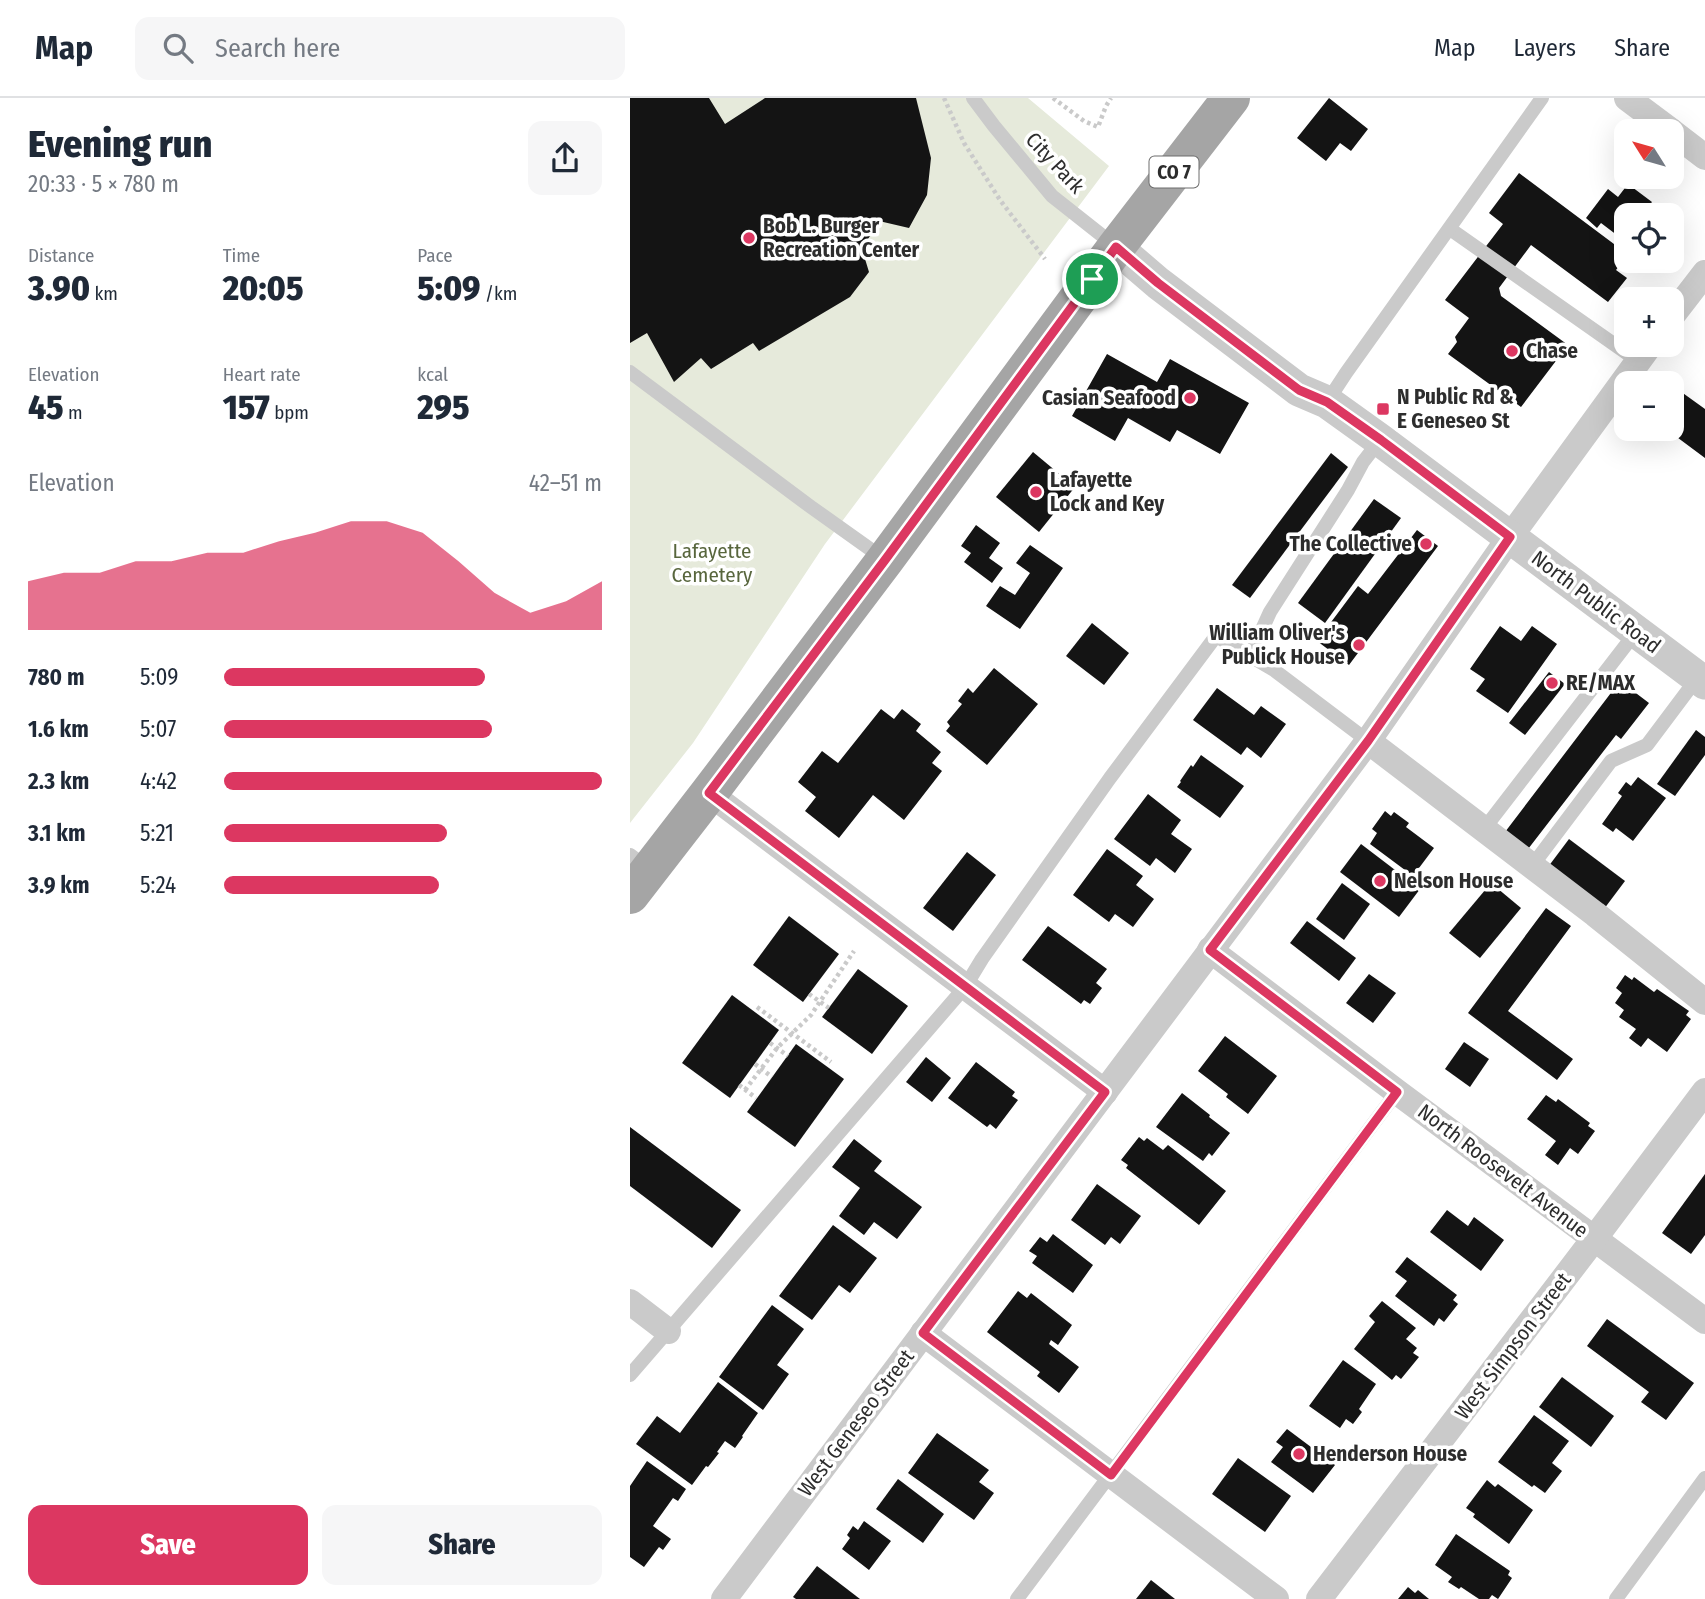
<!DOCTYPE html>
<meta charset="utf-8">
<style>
body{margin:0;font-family:"Fira Sans Condensed",sans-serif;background:#f6f6f7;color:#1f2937;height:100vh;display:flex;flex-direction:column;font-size:26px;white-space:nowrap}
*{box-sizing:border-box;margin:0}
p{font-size:23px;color:#747a83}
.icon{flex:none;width:38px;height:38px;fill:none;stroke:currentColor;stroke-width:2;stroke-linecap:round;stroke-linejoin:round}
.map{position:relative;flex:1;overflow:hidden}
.side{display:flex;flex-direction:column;background:#fff;width:630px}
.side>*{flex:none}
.needle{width:46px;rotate:307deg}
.fabs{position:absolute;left:984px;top:21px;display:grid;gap:14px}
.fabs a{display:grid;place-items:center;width:70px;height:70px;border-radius:14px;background:#fff;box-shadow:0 7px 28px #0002;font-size:35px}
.pin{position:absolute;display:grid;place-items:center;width:60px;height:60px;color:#fff;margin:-30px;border:4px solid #fff;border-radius:50%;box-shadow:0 2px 7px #0007}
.round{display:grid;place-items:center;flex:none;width:74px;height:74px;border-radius:14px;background:#f6f6f7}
.head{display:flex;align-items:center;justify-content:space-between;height:119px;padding:0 28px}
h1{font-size:38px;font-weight:800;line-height:52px}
.metrics{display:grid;grid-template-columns:repeat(3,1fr);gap:10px;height:119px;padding:7px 28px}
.metrics div{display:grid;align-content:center}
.metrics b{font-size:35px;font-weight:800}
.metrics small{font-size:19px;font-weight:400}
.metrics p{font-size:19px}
.chart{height:196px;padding:14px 28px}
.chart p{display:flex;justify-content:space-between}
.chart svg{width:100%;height:126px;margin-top:7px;fill:#dc3761;opacity:.7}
.cta{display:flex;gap:14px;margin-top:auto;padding:14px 28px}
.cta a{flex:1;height:80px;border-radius:14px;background:#dc3761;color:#fff;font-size:28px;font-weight:800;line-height:80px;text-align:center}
.cta a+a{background:#f6f6f7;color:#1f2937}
ul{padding:0 28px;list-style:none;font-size:23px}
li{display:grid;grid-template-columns:112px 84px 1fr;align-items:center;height:52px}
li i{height:18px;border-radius:9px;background:#dc3761}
header{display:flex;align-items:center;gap:42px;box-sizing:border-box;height:98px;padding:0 35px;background:#fff;border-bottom:2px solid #e0e1e3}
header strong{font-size:33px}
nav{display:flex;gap:38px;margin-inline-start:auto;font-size:24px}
.search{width:490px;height:63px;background:#f6f6f7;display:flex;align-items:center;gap:18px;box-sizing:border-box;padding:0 24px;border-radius:14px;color:#747a83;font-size:26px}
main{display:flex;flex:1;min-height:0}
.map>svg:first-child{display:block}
.green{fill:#e6eadb}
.building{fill:#141414}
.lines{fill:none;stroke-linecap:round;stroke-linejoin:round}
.path{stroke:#cacaca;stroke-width:4.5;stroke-dasharray:3.5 3.5;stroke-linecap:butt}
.service{stroke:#cacaca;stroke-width:14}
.minor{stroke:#cacaca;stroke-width:26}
.tertiary{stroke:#cacaca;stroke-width:33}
.primary{stroke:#a5a5a5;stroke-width:38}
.route-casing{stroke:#fff;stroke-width:14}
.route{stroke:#dc3761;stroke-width:9}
.poi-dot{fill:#dc3761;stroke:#fff;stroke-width:2.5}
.labels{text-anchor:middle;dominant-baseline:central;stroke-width:7;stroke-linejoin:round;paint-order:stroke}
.shield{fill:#fff;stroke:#6c6c6c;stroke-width:2}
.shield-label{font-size:19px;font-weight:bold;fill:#2d2d2d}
.street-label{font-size:21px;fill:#2d2d2d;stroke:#fff}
.poi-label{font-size:21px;font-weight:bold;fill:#2d2d2d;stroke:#fff;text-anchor:start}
.park-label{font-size:21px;fill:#58663d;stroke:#fff}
</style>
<header>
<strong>Map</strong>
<div class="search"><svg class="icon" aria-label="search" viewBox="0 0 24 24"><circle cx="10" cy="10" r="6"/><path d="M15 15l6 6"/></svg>Search here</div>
<nav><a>Map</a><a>Layers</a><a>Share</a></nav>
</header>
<main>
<section class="side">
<div class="head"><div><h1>Evening run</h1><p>20:33 · 5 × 780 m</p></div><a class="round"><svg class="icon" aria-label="share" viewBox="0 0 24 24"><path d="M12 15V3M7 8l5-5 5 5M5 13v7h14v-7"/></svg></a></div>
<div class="metrics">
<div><p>Distance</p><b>3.90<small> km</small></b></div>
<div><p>Time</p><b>20:05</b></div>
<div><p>Pace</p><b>5:09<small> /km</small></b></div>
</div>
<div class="metrics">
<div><p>Elevation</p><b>45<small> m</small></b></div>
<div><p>Heart rate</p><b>157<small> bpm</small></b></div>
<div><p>kcal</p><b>295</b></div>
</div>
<div class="chart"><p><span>Elevation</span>42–51 m</p>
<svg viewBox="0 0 160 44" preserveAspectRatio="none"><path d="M0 44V27L10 24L20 24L30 20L40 20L50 17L60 17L70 13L80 10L90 6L100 6L110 10L120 20L130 31L140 38L150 34L160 27V44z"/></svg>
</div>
<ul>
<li><b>780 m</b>5:09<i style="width:69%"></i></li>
<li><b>1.6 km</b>5:07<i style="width:71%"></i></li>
<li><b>2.3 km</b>4:42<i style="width:100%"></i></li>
<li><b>3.1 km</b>5:21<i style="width:59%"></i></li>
<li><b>3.9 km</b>5:24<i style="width:57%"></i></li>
</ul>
<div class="cta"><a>Save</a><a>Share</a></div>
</section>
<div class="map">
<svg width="1075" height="1501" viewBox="0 0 1075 1501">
<rect width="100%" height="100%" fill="#fff"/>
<polygon class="green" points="0,0 398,0 479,68 195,446 63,645 0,725"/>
<g class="building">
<polygon points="0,0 79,0 95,26 135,0 286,0 301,60 297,97 279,130 249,123 232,151 239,174 220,199 129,253 123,245 81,271 71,260 44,284 17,235 0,245"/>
<polygon points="699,0 738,31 721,53 710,45 696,63 667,40"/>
<polygon points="889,75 996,155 996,159 986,172 997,180 978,204 901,147 869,190 871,198 938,247 891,309 818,256 827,244 825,239 839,220 815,202 873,126 859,115"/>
<polygon points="998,86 1022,104 1014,114 1017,117 996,117 996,144 971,125 967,130 956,120 978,91 988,99"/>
<polygon points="477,256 527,284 540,261 619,305 590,356 547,332 540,344 498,320 485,343 442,318"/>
<polygon points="1050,293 1075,311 1075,360 1036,331 1041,331 1041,304"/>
<polygon points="403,354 445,389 409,434 366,399"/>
<polygon points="701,355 718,369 620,500 602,487"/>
<polygon points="744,401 771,420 695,525 668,505"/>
<polygon points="346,427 370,445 359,460 373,470 362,485 334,464 341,455 331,448"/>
<polygon points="787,432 808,448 719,567 687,543 728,488 738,496"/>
<polygon points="400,447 433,470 390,531 356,508 370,488 385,497 400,475 386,465"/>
<polygon points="462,525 499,555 474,587 436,558"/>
<polygon points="870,528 891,543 902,528 927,546 878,615 846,593 855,581 840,571"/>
<polygon points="364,570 408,606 357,667 316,633 320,628 317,624 332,606 328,603 338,590 343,595"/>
<polygon points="919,574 935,586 895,637 879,625"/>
<polygon points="990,583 1019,605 991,641 986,637 895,755 872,738"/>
<polygon points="587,590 624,617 631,608 656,626 631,660 617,649 611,657 563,622"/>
<polygon points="251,611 264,621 272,611 291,626 286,633 311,654 302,665 312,673 274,722 243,697 209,740 175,713 186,699 168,684 192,653 208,665"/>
<polygon points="1066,632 1075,639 1075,657 1045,698 1027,686"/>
<polygon points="571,657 614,688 590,720 547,689 551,684 550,683 561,667 563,669"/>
<polygon points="1008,679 1036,700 1003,743 986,730 983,734 972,726 992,698 988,695 996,684 1001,688"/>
<polygon points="518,696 551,722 541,736 562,751 545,775 526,760 520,768 484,741"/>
<polygon points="755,713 761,718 764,714 779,725 776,729 804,750 783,778 740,746 747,735 742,731"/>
<polygon points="939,741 995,783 974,811 918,769"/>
<polygon points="731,746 790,791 769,819 710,774"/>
<polygon points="477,751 513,778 506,787 524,801 503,829 485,816 479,824 443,797"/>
<polygon points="337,754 366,777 323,833 293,810"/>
<polygon points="712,785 740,806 714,842 686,821"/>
<polygon points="861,785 891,810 850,860 819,835"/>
<polygon points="916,810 941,828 878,913 943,961 927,982 838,915"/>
<polygon points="159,818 209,856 173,904 123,867"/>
<polygon points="677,823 726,860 709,883 660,845"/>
<polygon points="418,828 477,871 466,885 472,890 460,906 454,902 451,906 392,862"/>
<polygon points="228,871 278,908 242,956 192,919"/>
<polygon points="739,876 766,895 743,925 716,905"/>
<polygon points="995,877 1002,882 1004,879 1024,894 1027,891 1059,913 1056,917 1061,921 1037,954 1018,940 1011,949 999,940 1006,931 989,919 994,912 985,905 992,895 986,890"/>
<polygon points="102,897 149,932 100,1000 52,965"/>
<polygon points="595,938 647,978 618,1016 596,999 598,996 568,973"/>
<polygon points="834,944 859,961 840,989 815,971"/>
<polygon points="166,946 214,981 165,1049 117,1014"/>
<polygon points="296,959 321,980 302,1004 276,984"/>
<polygon points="346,964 385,994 382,998 388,1002 366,1031 360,1026 357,1029 318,1000"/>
<polygon points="552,995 580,1017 579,1019 600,1035 582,1058 579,1055 573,1063 526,1029"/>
<polygon points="916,997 926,1004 928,1001 960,1025 958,1028 965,1033 948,1056 940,1050 928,1067 915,1057 926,1043 897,1021"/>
<polygon points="0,1029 111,1112 82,1150 0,1088"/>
<polygon points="509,1039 514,1043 517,1040 533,1052 538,1047 596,1093 569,1127 496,1070 498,1067 491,1062"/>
<polygon points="224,1041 252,1063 244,1073 292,1109 267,1141 244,1124 234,1137 209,1118 230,1090 202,1069"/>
<polygon points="1075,1076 1075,1137 1061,1156 1032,1135"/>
<polygon points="467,1086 511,1118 490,1146 481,1139 475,1147 441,1122"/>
<polygon points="817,1112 838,1128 844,1119 874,1142 851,1173 800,1134"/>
<polygon points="203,1127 247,1160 220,1195 209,1187 182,1222 149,1198"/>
<polygon points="423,1136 463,1167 443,1195 402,1165 407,1158 399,1153 410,1139 417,1144"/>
<polygon points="777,1159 827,1197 823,1202 828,1206 814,1224 809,1220 804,1228 765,1198 777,1183 765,1174"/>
<polygon points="388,1193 397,1200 401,1195 442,1227 428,1247 421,1242 419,1246 449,1269 429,1295 407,1278 410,1274 357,1234"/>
<polygon points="752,1203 786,1230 776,1241 787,1250 783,1255 789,1259 771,1281 766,1277 762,1282 724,1251 745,1224 739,1218"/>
<polygon points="142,1207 174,1231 147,1267 159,1276 133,1312 89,1279"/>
<polygon points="977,1221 1064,1285 1036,1322 1011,1304 1019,1294 957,1248"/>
<polygon points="713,1262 746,1286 729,1311 732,1314 723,1326 716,1321 710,1330 679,1308"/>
<polygon points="932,1279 984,1318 961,1349 909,1309"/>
<polygon points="88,1284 128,1315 112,1338 113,1339 105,1350 95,1343 87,1354 89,1355 78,1369 76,1368 62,1387 6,1346 27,1318 50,1335"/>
<polygon points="904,1317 939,1343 922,1365 932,1373 915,1395 904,1387 902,1389 868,1364"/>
<polygon points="657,1331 705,1367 683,1395 641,1364 653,1349 646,1344"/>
<polygon points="307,1335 359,1372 349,1384 364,1395 344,1422 278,1375"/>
<polygon points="608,1360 661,1398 635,1434 582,1396"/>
<polygon points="17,1363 56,1391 48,1403 43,1400 23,1428 41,1441 33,1452 29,1449 14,1469 0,1459 0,1388"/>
<polygon points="268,1381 314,1416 293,1445 246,1411"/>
<polygon points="857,1382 865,1389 868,1386 903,1412 879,1446 843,1419 845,1416 836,1410"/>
<polygon points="234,1423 261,1443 239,1472 212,1451 220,1440 217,1437 223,1428 228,1432"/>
<polygon points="826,1436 880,1473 878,1477 882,1480 868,1501 862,1497 859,1501 849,1501 831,1489 829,1491 818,1484 822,1479 805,1467"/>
<polygon points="187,1468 230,1501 166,1501 163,1499"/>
<polygon points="521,1482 545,1501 506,1501"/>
<polygon points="778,1489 785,1495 788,1492 799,1501 768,1501"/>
</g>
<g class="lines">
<g class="path">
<polyline points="314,0 334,45 370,102 415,161"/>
<polyline points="423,0 454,23 468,29 476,8 481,0"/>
<polyline points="179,896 199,910"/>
<polyline points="127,909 201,964"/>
<polyline points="140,945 158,958"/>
<polyline points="125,966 142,979"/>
<polyline points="109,987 126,1000"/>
<polyline points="115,992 147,950 181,917 224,853"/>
</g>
<g class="service">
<polyline points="343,0 364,28 422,98 484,147"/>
<polyline points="820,131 1008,263"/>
<polyline points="0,274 181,409 254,461"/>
<polyline points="697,304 716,275 912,0"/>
<polyline points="620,558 640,514 718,392 733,364 750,342"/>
<polyline points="854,731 1006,534"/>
<polyline points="0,757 19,771"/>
<polyline points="902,768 981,663 1017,647 1068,579"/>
<polyline points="0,1277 335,889 352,861 480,680 586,538 644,572 738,643"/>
<polyline points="387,1501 767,994"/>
<polyline points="986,1501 1075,1380"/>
</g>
<g class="minor">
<polyline points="997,0 1041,33"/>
<polyline points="1041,33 1075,59"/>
<polyline points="1041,219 1075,175"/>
<polyline points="738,643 965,816 1075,904"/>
<polyline points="79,695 475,994"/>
<polyline points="580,852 767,994 1075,1223"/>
<polyline points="0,1204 38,1233"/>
<polyline points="293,1235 646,1501"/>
<polyline points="94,1501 738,643 880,439 1020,247"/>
<polyline points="689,1501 964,1141 1075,993"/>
</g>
<polyline class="tertiary" points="486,149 528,185 669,292 697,304 750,342 1075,585"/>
<polyline class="primary" points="0,797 79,695 255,462 486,149 601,0"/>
</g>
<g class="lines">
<defs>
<polygon id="route" points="486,149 528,185 669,292 697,304 751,342 880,439 738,643 580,852 767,994 481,1377 293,1235 475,994 79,695 255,462"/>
</defs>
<use href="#route" class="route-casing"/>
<use href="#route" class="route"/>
</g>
<g class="poi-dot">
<circle cx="119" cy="140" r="7"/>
<circle cx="882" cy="253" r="7"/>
<circle cx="560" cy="300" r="7"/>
<rect x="746" y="304" width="14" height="14" rx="3.5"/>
<circle cx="406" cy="394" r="7"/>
<circle cx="796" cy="446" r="7"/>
<circle cx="729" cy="547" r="7"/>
<circle cx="922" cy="585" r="7"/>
<circle cx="750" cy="783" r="7"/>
<circle cx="669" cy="1356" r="7"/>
</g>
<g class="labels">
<rect class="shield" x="519.5" y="58.5" width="49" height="31" rx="5"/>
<g class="shield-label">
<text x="544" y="74">CO 7</text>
</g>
<g class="street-label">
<text transform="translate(425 65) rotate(47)">City Park</text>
<text transform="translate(966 504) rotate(37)">North Public Road</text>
<text transform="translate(873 1073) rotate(37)">North Roosevelt Avenue</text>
<text transform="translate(883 1248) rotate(-53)">West Simpson Street</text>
<text transform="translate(226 1325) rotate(-53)">West Geneseo Street</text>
</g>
<g class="poi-label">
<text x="133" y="128">Bob L. Burger<tspan x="133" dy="24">Recreation Center</tspan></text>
<text x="896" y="253">Chase</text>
<text x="767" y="299">N Public Rd &amp;<tspan x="767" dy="24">E Geneseo St</tspan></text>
<text x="546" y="300" text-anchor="end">Casian Seafood</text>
<text x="420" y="382">Lafayette<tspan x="420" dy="24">Lock and Key</tspan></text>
<text x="782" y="446" text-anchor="end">The Collective</text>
<text x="715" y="535" text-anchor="end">William Oliver's<tspan x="715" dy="24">Publick House</tspan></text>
<text x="936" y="585">RE/MAX</text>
<text x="764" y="783">Nelson House</text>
<text x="683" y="1356">Henderson House</text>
</g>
<g class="park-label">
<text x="82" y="453">Lafayette<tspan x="82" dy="24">Cemetery</tspan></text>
</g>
</g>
</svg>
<div class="fabs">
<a><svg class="needle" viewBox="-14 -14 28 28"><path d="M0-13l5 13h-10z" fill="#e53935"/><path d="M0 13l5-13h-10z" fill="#747a83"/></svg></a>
<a><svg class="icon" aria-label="locate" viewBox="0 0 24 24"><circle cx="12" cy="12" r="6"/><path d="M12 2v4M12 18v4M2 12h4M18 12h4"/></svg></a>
<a>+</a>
<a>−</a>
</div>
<div class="pin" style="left:462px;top:181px;background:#1e9e55"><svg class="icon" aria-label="arrive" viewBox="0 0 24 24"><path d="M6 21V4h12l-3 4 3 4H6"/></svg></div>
</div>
</main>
